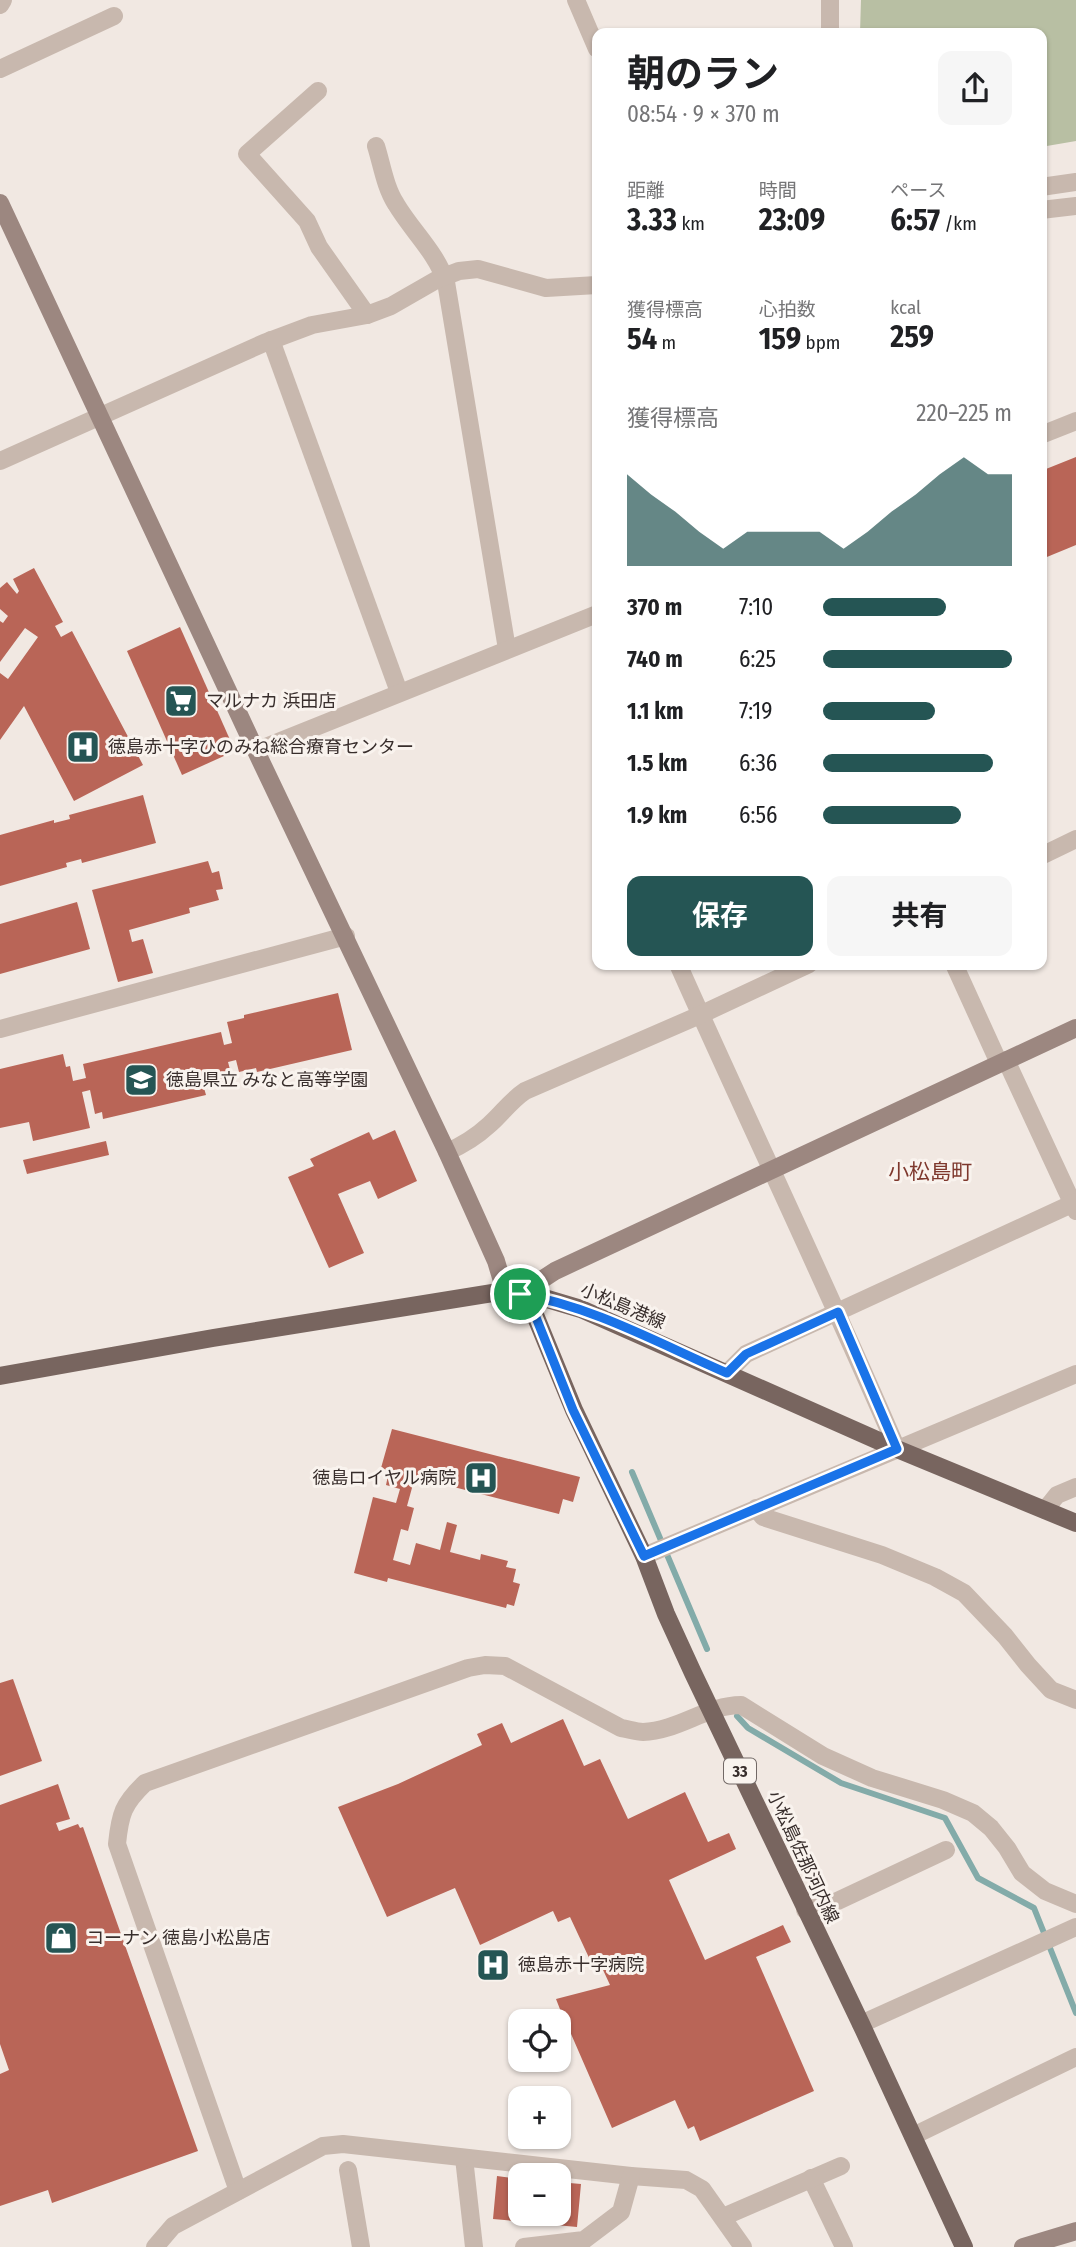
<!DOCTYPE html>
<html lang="ja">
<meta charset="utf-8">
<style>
body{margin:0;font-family:"Fira Sans Condensed","Noto Sans JP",sans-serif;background:#f6f6f6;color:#202124;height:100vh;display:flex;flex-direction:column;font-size:26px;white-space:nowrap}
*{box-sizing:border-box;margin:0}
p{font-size:23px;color:#757577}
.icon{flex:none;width:38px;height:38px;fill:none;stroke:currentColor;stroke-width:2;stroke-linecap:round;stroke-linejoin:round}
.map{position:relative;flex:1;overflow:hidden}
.details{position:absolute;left:592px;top:28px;width:455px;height:942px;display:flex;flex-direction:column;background:#fff;border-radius:14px;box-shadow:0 2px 5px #0004}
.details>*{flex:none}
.buttons{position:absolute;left:508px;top:2009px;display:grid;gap:14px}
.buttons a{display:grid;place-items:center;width:63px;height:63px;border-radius:14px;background:#fff;box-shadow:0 2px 5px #0004;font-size:35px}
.pin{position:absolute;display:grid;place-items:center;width:60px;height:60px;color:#fff;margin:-30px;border:4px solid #fff;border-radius:50%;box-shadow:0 2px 7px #0007}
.round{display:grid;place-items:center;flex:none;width:74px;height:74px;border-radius:14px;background:#f6f6f6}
.head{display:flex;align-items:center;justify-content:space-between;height:119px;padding:0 35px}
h1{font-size:38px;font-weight:700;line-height:52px}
.metrics{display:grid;grid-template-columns:repeat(3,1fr);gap:10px;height:119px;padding:7px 35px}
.metrics div{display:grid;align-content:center}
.metrics b{font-size:30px;font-weight:700}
.metrics small{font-size:19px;font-weight:400}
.metrics p{font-size:19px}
.chart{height:196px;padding:14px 35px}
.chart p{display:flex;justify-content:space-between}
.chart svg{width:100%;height:126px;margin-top:7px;fill:#255554;opacity:.7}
.button{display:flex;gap:14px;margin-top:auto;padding:14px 35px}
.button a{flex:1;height:80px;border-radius:14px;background:#255554;color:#fff;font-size:28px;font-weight:700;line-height:80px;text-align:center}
.button a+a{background:#f6f6f6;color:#202124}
ul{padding:0 35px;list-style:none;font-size:23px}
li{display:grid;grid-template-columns:112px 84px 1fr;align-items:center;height:52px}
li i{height:18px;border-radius:9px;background:#255554}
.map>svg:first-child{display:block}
.green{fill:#b8bfa3}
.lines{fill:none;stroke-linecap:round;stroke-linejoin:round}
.stream{stroke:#83aba9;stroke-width:6}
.building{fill:#b96557}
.street{stroke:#c8b8ae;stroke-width:18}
.secondary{stroke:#9c8780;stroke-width:18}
.primary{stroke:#78655f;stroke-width:18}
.route-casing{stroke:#fff;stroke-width:14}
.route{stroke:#1a73e8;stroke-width:9}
.labels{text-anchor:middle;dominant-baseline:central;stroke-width:6;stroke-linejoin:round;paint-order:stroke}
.shield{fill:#f9f3ee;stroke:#726966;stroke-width:2}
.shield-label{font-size:16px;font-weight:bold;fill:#382e2c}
.poi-label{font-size:18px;fill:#382e2c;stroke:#f9f3ee;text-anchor:start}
.street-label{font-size:18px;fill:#382e2c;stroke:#f9f3ee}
.quarter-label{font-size:21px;fill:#7e382d;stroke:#f9f3ee}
</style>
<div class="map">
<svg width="1076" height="2247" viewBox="0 0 1076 2247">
<rect width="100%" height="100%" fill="#f1e8e2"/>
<polygon class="green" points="861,0 1076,0 1076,141 1041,147 1041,33 860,33"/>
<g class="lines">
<g class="stream">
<polyline points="632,1472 707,1649"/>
<polyline points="737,1716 748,1728 841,1783 945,1818 978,1878 1034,1908 1076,2013"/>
</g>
</g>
<g class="building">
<polygon points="1076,457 1076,545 1042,559 1041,471"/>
<polygon points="34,568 63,622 55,626 61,637 72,631 143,765 74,801 24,706 0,740 0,673 8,679 38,637 25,628 0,662 0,621 3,623 8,616 0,609 0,588 7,582 17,594 19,591 13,579"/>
<polygon points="180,627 235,751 182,775 127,651"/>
<polygon points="143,795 156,843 82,863 81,859 66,863 67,867 0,886 0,835 54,820 54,823 70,819 69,815"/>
<polygon points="208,861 212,873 219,871 223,889 216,890 219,900 189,908 190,913 129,930 132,942 143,939 153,973 118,982 92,890"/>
<polygon points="77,902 90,949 0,974 0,924"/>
<polygon points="338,993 352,1050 257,1072 256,1068 239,1072 236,1060 228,1062 233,1081 204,1088 206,1095 103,1119 102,1112 95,1114 90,1090 82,1092 90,1128 33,1141 29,1122 0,1128 0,1069 63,1054 66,1067 70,1066 73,1081 86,1078 83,1064 221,1032 224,1045 232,1043 227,1022 244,1018 244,1015"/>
<polygon points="395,1130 417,1181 378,1199 370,1181 338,1194 364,1253 329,1268 288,1177 314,1166 310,1159 369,1132 373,1140"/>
<polygon points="106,1141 109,1155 27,1174 23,1160"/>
<polygon points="392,1429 580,1477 573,1502 563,1499 559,1514 415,1477 407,1506 414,1508 408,1531 401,1529 393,1560 410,1565 416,1543 440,1550 447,1522 457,1525 450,1552 480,1560 481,1554 508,1561 506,1567 516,1569 513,1582 520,1584 514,1606 507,1604 506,1608 388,1578 387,1582 354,1573 373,1497 396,1503 400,1489 386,1485 389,1471 381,1468"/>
<polygon points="13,1679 42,1761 0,1776 0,1683"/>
<polygon points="563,1719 584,1766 600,1759 628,1819 685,1792 708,1842 729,1833 736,1849 669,1880 705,1960 783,1925 791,1942 756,1957 814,2091 700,2141 694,2126 688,2129 675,2100 612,2128 568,2027 558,2031 558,2021 553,2021 563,2017 556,1999 610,1985 598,1959 591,1962 570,1917 558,1922 553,1911 480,1945 455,1888 387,1917 338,1807 398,1784 482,1745 477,1734 502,1723 511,1743"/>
<polygon points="58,1784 70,1819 56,1823 59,1831 78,1824 80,1828 83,1827 198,2151 52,2203 48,2190 0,2206 0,2074 9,2070 0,2044 0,1805"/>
<polygon points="497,2176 520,2179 520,2214 558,2214 558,2182 581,2184 577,2227 493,2219"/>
</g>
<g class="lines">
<g class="street">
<polyline points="576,0 597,49"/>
<polyline points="0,5 3,0"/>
<polyline points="830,33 830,0"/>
<polyline points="0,69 114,16"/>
<polyline points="318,91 247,154 307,221 319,247 367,315"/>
<path d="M376 146C382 165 385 187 396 204 412 231 436 252 446 282L507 649"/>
<polyline points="1041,187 1076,182"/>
<polyline points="1041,210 1076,206"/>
<polyline points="271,340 399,692"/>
<polyline points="1041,435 1076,421"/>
<polyline points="0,461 264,343 312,325 367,315 391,306 438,279 459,271 478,269 546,288 597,285"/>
<polyline points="256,751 597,614"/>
<polyline points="1041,856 1076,839"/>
<path d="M678 964C750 1126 827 1286 897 1449"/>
<polyline points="954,964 999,1063"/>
<polyline points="0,1029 346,936"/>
<polyline points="1006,1060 1076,1211"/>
<path d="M447 1152C463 1145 476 1137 489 1125 502 1114 510 1101 525 1091L700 1015 809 964"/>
<polyline points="727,1373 746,1354 1076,1202"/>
<polyline points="756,1508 763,1517 882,1555 935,1577 964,1593 1005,1636 1028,1665 1051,1690 1076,1700"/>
<polyline points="1045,1510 1057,1495 1076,1487"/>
<polyline points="644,1556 1076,1374"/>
<polyline points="805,1910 829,1905 946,1850"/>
<polyline points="861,2024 1076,1927"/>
<polyline points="913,2136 1076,2057"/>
<polyline points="464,2158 474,2247"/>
<polyline points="348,2170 361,2247"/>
<polyline points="811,2178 844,2247"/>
<path d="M238 2191 117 1844C120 1814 123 1804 145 1783L468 1668 485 1665 505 1666 621 1728C628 1729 636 1732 643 1732 678 1731 707 1705 741 1705L823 1756 872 1778 943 1800 973 1813 991 1828 1007 1848 1022 1873 1045 1891 1076 1904"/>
<polyline points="723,2217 841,2166"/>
<polyline points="155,2247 173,2226 323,2146 343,2144 631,2176 686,2180 702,2189 743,2247"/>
<polyline points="524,2247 584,2240 621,2212 631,2176"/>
</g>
<g class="secondary">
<polyline points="0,203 256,751 447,1152 496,1261 505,1291"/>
<polyline points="520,1294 555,1271 1076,1028"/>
<polyline points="1023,2247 1076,2231"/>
</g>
<g class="primary">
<polyline points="520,1294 527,1301 535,1315 574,1410 644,1556 666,1614 693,1673 861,2024 964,2247"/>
<polyline points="0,1376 213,1338 505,1291 544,1298 581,1309 897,1449 1076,1523"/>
</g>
</g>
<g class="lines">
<defs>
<path id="route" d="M520 1294C592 1306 660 1344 727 1373L746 1354 838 1312 897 1449 644 1556 573 1410 535 1315 527 1301Z"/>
</defs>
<use href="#route" class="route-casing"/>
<use href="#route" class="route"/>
</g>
<defs>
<symbol id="supermarket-square" viewBox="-11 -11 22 22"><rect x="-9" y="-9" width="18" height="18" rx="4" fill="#255554" stroke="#f9f3ee"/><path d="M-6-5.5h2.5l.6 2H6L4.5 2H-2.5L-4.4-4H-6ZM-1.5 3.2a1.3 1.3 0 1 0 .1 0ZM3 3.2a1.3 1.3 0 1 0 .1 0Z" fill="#fff"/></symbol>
<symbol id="hospital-square" viewBox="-11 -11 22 22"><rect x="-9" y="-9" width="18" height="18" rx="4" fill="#255554" stroke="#f9f3ee"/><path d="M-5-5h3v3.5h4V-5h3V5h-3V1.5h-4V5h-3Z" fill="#fff"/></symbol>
<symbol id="school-square" viewBox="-11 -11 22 22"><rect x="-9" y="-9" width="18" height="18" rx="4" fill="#255554" stroke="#f9f3ee"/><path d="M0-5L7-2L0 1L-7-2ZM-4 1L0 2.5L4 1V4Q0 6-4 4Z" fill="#fff"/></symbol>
<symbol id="shop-square" viewBox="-11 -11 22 22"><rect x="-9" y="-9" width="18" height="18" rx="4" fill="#255554" stroke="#f9f3ee"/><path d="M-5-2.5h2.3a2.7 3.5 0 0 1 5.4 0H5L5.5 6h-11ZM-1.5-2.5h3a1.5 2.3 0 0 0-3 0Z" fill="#fff"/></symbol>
</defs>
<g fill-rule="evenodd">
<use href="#supermarket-square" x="162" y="682" width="38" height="38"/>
<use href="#hospital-square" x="64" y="728" width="38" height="38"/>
<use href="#school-square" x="122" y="1061" width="38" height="38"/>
<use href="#hospital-square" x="462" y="1459" width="38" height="38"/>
<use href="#shop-square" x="42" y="1919" width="38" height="38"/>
<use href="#hospital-square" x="474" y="1946" width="38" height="38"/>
</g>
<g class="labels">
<rect class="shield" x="724" y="1758.5" width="32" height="25" rx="5"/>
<g class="shield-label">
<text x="740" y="1771">33</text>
</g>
<g class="poi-label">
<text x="206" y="701">マルナカ 浜田店</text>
<text x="108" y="747">徳島赤十字ひのみね総合療育センター</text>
<text x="166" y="1080">徳島県立 みなと高等学園</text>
<text x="456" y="1478" text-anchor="end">徳島ロイヤル病院</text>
<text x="86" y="1938">コーナン 徳島小松島店</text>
<text x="518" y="1965">徳島赤十字病院</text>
</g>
<g class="street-label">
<text transform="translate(623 1306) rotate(23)">小松島港線</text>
<text transform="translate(803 1857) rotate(65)">小松島佐那河内線</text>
</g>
<g class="quarter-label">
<text x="930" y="1172">小松島町</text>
</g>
</g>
</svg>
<div class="buttons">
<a><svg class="icon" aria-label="locate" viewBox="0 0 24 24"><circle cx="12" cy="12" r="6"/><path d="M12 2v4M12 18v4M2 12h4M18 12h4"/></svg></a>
<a>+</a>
<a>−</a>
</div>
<div class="pin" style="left:520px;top:1294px;background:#1e9e55"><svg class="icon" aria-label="arrive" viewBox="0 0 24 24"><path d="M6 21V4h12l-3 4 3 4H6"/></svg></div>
<section class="details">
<div class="head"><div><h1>朝のラン</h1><p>08:54 · 9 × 370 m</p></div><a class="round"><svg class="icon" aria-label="share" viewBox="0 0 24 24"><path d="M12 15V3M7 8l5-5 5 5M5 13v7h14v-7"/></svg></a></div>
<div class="metrics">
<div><p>距離</p><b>3.33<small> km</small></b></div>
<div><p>時間</p><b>23:09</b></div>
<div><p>ペース</p><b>6:57<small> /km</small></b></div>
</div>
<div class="metrics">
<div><p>獲得標高</p><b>54<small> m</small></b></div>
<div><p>心拍数</p><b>159<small> bpm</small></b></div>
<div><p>kcal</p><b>259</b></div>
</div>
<div class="chart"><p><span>獲得標高</span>220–225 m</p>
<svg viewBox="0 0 160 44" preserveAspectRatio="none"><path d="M0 44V12L10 19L20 25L30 32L40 38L50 32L60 32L70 32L80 32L90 38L100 32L110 25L120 19L130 12L140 6L150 12L160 12V44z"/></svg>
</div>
<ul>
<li><b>370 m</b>7:10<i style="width:65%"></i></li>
<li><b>740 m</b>6:25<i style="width:100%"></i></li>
<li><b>1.1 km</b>7:19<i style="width:59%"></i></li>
<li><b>1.5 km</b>6:36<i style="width:90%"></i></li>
<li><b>1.9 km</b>6:56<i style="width:73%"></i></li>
</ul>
<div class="button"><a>保存</a><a>共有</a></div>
</section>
</div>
